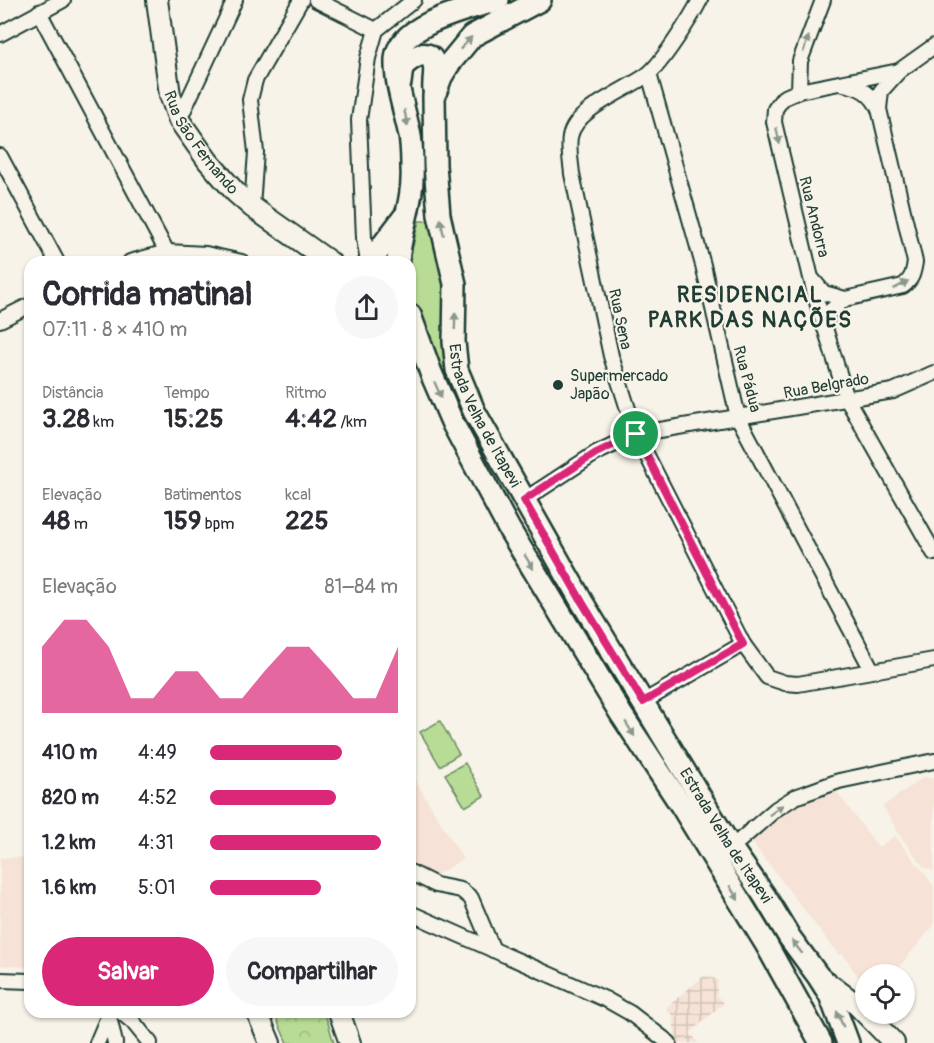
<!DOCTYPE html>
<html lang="pt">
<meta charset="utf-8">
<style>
body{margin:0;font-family:Pangolin,sans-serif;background:#f7f7f7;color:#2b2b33;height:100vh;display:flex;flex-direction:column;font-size:22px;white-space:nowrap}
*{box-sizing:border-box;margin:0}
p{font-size:20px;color:#7c7c81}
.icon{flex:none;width:33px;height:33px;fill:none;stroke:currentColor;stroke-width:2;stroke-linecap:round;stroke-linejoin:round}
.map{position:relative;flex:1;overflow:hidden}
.sheet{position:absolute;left:24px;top:256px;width:392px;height:762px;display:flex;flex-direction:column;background:#fff;border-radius:18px;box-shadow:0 2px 4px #0004}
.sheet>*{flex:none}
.tools{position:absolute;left:855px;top:964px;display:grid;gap:12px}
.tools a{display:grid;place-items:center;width:60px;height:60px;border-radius:50%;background:#fff;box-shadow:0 2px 4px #0004;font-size:30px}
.pin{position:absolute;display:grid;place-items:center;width:51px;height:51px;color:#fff;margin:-26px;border:3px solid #fff;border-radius:50%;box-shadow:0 2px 6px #0007}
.round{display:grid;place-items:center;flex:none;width:63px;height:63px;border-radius:32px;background:#f7f7f7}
.overview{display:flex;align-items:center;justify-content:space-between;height:102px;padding:0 18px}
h1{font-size:33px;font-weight:800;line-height:45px}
.metrics{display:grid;grid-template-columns:repeat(3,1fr);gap:9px;height:102px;padding:6px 18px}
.metrics div{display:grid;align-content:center}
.metrics b{font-size:26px;font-weight:800}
.metrics small{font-size:16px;font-weight:400}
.metrics p{font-size:16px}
.chart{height:168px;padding:12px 18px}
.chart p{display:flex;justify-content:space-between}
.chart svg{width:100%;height:108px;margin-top:6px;fill:#db2777;opacity:.7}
.button{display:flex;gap:12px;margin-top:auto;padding:12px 18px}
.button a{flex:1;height:69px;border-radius:36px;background:#db2777;color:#fff;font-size:24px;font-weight:800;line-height:69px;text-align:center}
.button a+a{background:#f7f7f7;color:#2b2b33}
ul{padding:0 18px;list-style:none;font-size:20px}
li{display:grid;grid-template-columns:96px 72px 1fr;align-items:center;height:45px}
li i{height:15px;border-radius:8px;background:#db2777}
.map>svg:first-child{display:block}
.built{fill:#f6e2d6}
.industrial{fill:url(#industrial-grid)}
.grass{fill:#b8db95;stroke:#6c8c64;stroke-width:1.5}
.park{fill:url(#park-crowns);stroke:#6c8c64;stroke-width:1.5}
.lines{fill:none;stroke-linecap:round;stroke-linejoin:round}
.minor-casing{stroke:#1f3d34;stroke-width:18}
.secondary-casing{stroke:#1f3d34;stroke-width:24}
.primary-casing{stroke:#1f3d34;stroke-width:26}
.minor{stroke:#f7f3e8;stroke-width:14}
.secondary{stroke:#f7f3e8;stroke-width:20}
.primary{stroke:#f7f3e8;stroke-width:21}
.oneway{fill:#8b988e}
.route-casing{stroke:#fff;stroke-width:12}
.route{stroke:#db2777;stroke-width:8}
.poi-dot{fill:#1f3d34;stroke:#f7f3e8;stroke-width:2}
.labels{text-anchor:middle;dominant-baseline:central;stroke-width:4.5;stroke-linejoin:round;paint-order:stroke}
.street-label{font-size:16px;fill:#1f3d34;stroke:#f7f3e8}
.poi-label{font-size:16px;fill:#1f3d34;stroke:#f7f3e8;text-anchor:start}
.district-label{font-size:22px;font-weight:bold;letter-spacing:1.5px;fill:#1f3d34;stroke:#f7f3e8}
</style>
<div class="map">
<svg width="934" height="1043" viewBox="0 0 934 1043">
<defs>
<pattern id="industrial-grid" width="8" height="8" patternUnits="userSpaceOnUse" patternTransform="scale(1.5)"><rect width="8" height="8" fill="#f6e2d6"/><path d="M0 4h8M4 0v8" fill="none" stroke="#d2c3b8"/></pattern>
<pattern id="park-crowns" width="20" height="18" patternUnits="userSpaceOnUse" patternTransform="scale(1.5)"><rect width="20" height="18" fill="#b8db95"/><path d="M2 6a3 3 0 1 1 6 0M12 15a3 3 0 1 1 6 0" fill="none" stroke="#9ebd81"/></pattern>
</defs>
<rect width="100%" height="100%" fill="#f7f3e8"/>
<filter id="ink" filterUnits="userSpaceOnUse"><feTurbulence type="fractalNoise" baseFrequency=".0167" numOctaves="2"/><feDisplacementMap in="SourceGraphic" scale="12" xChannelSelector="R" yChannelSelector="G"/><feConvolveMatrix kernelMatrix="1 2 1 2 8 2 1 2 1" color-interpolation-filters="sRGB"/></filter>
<g filter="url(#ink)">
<g class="built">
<polygon points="410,772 463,859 431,878 410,865"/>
<polygon points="924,777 934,779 934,871 924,867 899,834 883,806"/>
<polygon points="837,792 878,847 895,836 934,886 934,925 892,975 866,975 865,987 843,954 839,955 751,841 785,810"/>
<polygon points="30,857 30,967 0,965 0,858"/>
</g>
<polygon class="industrial" points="705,975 718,980 716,995 724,1003 690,1033 699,1043 676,1043 673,1015 666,1010 668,1006"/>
<g class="grass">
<polygon points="419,221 430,221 445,276 452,367 437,367 410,294 409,262"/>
<polygon points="440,721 459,754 440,766 420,732"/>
<polygon points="465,763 484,796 465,807 445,774"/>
</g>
<polygon class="park" points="274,1013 325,1013 334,1043 287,1043"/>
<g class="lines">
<defs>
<g id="minor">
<polyline points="316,0 376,30"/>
<path d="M700 0C692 16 661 65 647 75 625 91 575 109 570 137 568 149 571 162 572 174L611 356 636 434 743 644 767 677 785 683 798 684 934 660"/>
<polyline points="39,12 167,252"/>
<polyline points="0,34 63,0"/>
<polyline points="934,46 899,71 799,91 783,98 775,109 774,122 816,299 847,399 934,553"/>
<polyline points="649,74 703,265 738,417 872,670"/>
<path d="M844 84C861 87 871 93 879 109"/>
<polyline points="799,91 800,61 823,0"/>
<polyline points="179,120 235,0"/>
<polyline points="0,156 57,262"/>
<polyline points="252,207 256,152 250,100 255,80 301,0"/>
<polyline points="130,262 167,252 206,254 242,262"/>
<polyline points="368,262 364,238 359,120 368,58 376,30 414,0"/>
<polyline points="813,280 824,293 845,299"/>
<polyline points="0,320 30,305"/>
<path d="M824 327 829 312 845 299 903 286C912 279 913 274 915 262L879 109 881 91 899 71"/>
<polyline points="524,500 596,453 636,434 893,391 934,373"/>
<polyline points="643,702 743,644"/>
<polyline points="731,848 776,809 795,797 839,781 934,761"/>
<polyline points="410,872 436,885 461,890 471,898 493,950"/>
<polyline points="410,913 607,1000 630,1013 669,1043"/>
<polyline points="0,980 30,981"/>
<polyline points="108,1012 115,1043"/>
<polyline points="121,1012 133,1022 150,1043"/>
<polyline points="97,1043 108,1017"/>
</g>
<g id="secondary">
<path id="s1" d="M157 0 170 95 179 120 208 161 236 193 252 207 330 262"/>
<polyline points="818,976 856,1004 894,1043"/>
<polyline points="257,1012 270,1043"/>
<polyline points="339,1012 350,1043"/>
</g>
<g id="primary">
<path id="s2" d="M540 0 472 36 449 64 441 77 434 96 435 165 439 215 455 284 454 342 457 370 474 411 582 602 731 848 764 895 790 938 818 976 830 995 848 1043"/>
<path d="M400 83 402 67C410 59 429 45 434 64 436 72 433 82 434 90"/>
<polyline points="370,262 404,217"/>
<path d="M398 262C400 230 414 201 412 168 412 156 412 143 409 131 404 108 395 82 396 59 398 24 471 8 498 0"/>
<polyline points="410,315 431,373 453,424 509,529 621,714 681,805 766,944 821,1043"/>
</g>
</defs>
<use href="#minor" class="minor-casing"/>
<use href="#secondary" class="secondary-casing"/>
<use href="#primary" class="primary-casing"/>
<use href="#minor" class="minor"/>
<use href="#secondary" class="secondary"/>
<use href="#primary" class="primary"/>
</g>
<defs><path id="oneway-solid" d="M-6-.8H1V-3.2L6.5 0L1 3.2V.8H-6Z" transform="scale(1.5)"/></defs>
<g class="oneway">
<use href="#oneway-solid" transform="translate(466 43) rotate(-47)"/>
<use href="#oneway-solid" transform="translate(806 44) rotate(-71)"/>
<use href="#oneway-solid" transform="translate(406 118) rotate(78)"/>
<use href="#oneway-solid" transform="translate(778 136) rotate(78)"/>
<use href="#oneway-solid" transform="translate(442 227) rotate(-102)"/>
<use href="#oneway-solid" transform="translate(901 285) rotate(-29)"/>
<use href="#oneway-solid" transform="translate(455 321) rotate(-89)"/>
<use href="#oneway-solid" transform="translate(438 390) rotate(66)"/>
<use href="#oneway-solid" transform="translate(529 562) rotate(59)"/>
<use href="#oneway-solid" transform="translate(630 729) rotate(58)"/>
<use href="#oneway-solid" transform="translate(776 810) rotate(-37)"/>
<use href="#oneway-solid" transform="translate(734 893) rotate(59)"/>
<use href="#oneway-solid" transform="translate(797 947) rotate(-128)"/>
<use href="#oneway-solid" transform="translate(840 1019) rotate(-113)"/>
</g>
</g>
<g class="lines" filter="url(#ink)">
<defs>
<polygon id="route" points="636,434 743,644 643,702 582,602 524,500 596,453"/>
</defs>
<use href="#route" class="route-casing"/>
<use href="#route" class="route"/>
</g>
<circle class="poi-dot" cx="558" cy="385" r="6"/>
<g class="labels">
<g class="street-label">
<text stroke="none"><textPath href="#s1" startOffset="153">Rua São Fernando</textPath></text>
<text transform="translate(814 217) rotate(76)">Rua Andorra</text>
<text transform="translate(620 319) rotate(78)">Rua Sena</text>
<text transform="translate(747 379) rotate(75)">Rua Pádua</text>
<text transform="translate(826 386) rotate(-10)">Rua Belgrado</text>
<text stroke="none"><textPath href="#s2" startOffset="477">Estrada Velha de Itapevi</textPath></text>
<text stroke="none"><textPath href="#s2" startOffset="963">Estrada Velha de Itapevi</textPath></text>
</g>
<g class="poi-label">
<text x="570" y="376">Supermercado<tspan x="570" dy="18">Japão</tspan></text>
</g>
<g class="district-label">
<text x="750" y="295">RESIDENCIAL<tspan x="750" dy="25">PARK DAS NAÇÕES</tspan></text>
</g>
</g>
</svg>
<div class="tools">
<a><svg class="icon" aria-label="locate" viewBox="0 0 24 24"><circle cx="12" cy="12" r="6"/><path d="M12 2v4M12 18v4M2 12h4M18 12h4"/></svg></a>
</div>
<div class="pin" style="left:636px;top:434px;background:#1e9e55"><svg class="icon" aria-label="arrive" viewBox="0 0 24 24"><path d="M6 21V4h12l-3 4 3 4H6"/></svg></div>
<section class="sheet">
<div class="overview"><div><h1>Corrida matinal</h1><p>07:11 · 8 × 410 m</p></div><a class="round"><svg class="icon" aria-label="share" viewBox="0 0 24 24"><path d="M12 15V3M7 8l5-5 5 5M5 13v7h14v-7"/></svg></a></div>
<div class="metrics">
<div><p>Distância</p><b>3.28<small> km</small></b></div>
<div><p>Tempo</p><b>15:25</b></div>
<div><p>Ritmo</p><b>4:42<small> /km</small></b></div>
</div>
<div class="metrics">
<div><p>Elevação</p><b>48<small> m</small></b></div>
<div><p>Batimentos</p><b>159<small> bpm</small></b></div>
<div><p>kcal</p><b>225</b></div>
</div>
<div class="chart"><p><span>Elevação</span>81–84 m</p>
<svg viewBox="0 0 160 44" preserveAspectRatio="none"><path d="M0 44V17L10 6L20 6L30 17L40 38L50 38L60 27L70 27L80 38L90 38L100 27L110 17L120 17L130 27L140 38L150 38L160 17V44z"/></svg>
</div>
<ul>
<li><b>410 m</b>4:49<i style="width:70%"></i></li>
<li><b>820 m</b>4:52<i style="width:67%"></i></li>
<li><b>1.2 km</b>4:31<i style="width:91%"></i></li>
<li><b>1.6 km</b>5:01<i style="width:59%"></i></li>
</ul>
<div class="button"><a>Salvar</a><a>Compartilhar</a></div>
</section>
</div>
